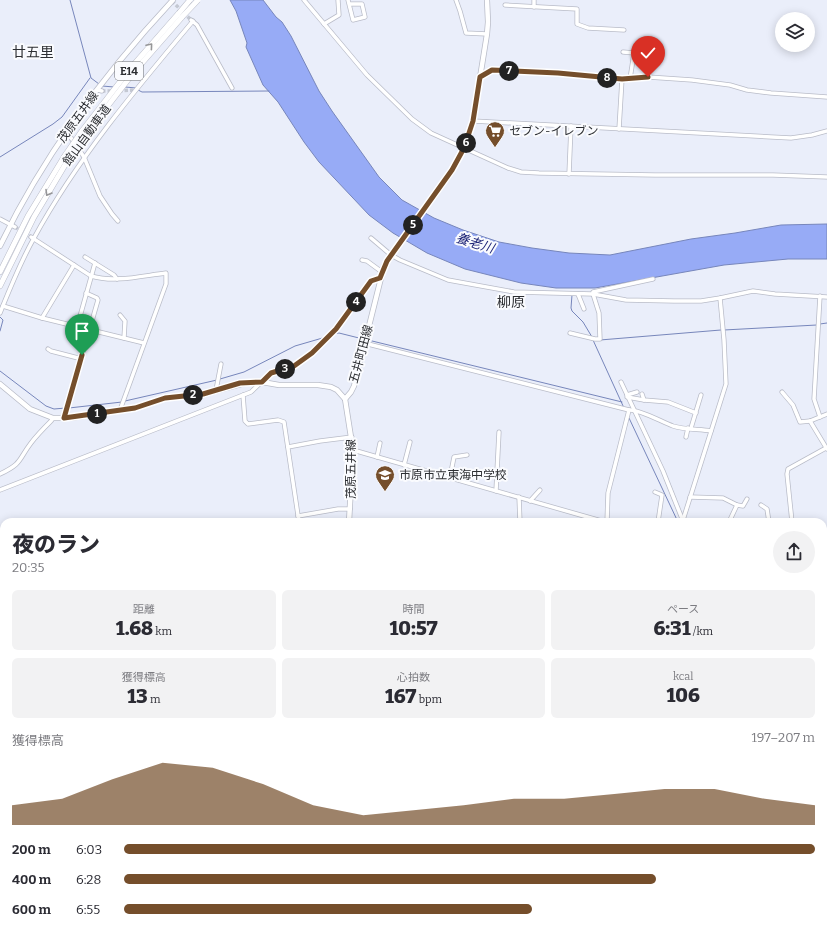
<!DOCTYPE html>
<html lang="ja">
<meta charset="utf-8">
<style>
body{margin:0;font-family:Bitter,"Noto Sans JP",serif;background:#f2f2f3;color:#2b2b33;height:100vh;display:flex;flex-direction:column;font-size:15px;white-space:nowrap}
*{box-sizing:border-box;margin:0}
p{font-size:13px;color:#7c7c81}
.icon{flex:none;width:22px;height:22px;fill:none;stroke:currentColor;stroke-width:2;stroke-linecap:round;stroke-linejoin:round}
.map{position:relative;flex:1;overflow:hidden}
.panel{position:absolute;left:0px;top:518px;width:827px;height:414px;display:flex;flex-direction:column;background:#fff;border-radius:12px 12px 0 0;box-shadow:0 2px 10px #0003}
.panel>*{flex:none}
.tools{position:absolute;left:775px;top:12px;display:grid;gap:8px}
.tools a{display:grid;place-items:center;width:40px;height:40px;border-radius:50%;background:#fff;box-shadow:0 2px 10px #0003;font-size:20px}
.pin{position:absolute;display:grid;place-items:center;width:34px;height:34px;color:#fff;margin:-41px -17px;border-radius:50% 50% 50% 0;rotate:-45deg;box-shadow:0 0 4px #0007}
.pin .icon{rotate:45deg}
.km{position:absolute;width:20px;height:20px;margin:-10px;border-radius:50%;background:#222;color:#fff;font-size:11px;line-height:20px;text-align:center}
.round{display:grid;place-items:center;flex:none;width:42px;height:42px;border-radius:21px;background:#f2f2f3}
.head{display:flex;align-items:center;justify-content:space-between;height:68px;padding:0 12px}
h1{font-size:22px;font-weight:800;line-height:30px}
.stats{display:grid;grid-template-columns:repeat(3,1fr);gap:6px;height:68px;padding:4px 12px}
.stats div{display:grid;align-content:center;border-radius:6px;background:#f2f2f3;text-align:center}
.stats b{font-size:20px;font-weight:800}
.stats small{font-size:11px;font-weight:400}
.stats p{font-size:11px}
.chart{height:112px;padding:8px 12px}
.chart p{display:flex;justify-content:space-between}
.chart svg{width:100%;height:72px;margin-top:4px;fill:#754e2b;opacity:.7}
ul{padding:0 12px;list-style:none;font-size:13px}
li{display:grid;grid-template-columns:64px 48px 1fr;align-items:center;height:30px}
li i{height:10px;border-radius:5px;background:#754e2b}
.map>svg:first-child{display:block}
.water{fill:#97abf6;stroke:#7786bb}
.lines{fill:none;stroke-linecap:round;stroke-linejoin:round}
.stream{stroke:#7786bb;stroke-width:1}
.minor-tunnel{stroke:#c4c8d2;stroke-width:3.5;stroke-dasharray:3.5 2;stroke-linecap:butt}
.minor-casing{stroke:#b9bcc8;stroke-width:5}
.major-casing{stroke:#b9bcc8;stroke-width:6}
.highway-casing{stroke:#b9bcc8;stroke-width:6}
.minor{stroke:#fff;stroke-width:3.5}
.major{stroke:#fff;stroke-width:4.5}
.highway{stroke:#fff;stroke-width:5}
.highway-bridge-casing{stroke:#b9bcc8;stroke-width:6;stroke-linecap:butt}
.highway-bridge{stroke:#fff;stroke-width:5}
.oneway{stroke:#969698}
.route-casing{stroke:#fff;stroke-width:8}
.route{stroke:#754e2b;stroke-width:5}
.labels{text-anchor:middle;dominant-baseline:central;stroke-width:4;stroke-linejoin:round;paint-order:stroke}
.shield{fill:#fafbfe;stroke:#6a6c6f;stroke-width:1}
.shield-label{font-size:11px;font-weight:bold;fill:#2c2e32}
.street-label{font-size:12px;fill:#2c2e32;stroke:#fafbfe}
.poi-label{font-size:12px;fill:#2c2e32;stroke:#fafbfe;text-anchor:start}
.water-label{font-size:13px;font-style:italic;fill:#1e2578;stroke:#fafbfe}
.quarter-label{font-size:14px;fill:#2c2e32;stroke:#fafbfe}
</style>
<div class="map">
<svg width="827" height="932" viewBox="0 0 827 932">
<rect width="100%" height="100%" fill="#eaeefa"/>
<g class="water">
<polygon points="230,0 263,0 276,17 282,22 291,36 319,91 332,111 379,177 402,200 434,218 463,230 499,242 532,248 569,253 610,255 691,239 735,233 781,225 827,224 827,259 788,259 724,265 595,288 556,288 521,283 465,269 427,253 393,233 369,215 319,162 304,142 278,102 263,85 246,47 247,43 236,11"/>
<polygon points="83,928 108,928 107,932 80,932 79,929"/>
</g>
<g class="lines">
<g class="stream">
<polyline points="70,0 91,78 99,84"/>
<polyline points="102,86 114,87"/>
<polyline points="125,87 136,88"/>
<polyline points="138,90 142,92 269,91"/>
<polyline points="0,157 53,124 62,117 90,78"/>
<polyline points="572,295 571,308 572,311 583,322 592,337"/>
<polyline points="0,317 3,320 0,331"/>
<polyline points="820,324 827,323"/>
<polyline points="724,330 817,325"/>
<polyline points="333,334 339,333 363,339"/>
<polyline points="368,340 622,402"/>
<polyline points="593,340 624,408"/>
<polyline points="600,340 721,330"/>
<polyline points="0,371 46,406 54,409 66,408"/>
<polyline points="220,379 244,372 295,346 326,337"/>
<polyline points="125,401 217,380"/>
<polyline points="69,408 122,402"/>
<polyline points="629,418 678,522"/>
<polyline points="775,928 775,932"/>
</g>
<g class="minor-tunnel">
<polyline points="172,1 191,20"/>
<polyline points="102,91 113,91"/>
<polyline points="119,91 133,90"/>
<polyline points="15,227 31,237"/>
</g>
<defs>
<g id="minor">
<polyline points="304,0 367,75 412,119 431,133 508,168 521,172 539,173 655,175 773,175 827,177"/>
<polyline points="348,0 353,20 365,17 362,4 349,4"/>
<polyline points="456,0 460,11 466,33 487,34"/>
<polyline points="505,5 577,9 577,24 588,28 624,30"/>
<polyline points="534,7 534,0"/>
<polyline points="191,20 197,25 232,88"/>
<polyline points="324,24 339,15 338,0"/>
<polyline points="623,52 634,53 630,79"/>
<polyline points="480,77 492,70 558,73 622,79 648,77 692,80 730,85 747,90 771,93 827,97"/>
<polyline points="97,90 102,91"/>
<polyline points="473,121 791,138 812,135 827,131"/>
<polyline points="619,129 622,79"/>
<polyline points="67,132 84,157 100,196 112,214 118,221"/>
<polyline points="569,174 571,126"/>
<polyline points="0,219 15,227"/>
<path d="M31 237 91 276C115 283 141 276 166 273V284L120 410"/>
<polyline points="371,238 391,255 400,260 448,280 514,292 593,294 626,300 674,301 701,301 720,298 753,291 775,294 827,297"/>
<polyline points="85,257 114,275 117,279"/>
<polyline points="362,260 367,261 382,272"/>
<polyline points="578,294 584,309"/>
<polyline points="593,294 593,292 653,279"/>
<polyline points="3,306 42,318 144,343"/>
<path d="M0 313C10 288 21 261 34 238 77 159 135 90 193 21"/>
<polyline points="120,315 125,321 124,338"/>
<polyline points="42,318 74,265"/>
<polyline points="77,327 95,263"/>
<polyline points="570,333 595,339 600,339 599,313 593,294"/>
<path d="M364 343 629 410C639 409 662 422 673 426 685 430 699 429 711 431"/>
<polyline points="48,349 51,351 82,359"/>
<polyline points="621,382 663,471 683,521"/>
<polyline points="216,390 221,364"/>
<polyline points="782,392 793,405 800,422 810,421 827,414"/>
<polyline points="642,394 644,400"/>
<polyline points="243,395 245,421 248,424 278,420 284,422 299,522"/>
<polyline points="627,395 637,392"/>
<polyline points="627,397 644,400 668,402 696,413"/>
<polyline points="820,417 814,399 820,296"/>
<polyline points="64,418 98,300 97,298 86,293"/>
<polyline points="810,421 827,449"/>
<polyline points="691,428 701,395"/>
<polyline points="686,437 688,428"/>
<polyline points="288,447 320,441 352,437"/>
<polyline points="353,450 605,522"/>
<polyline points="377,457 380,443"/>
<polyline points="404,465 410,442"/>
<path d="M0 474C23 463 18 460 31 443 37 435 44 428 51 421L53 418"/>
<polyline points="450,477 454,457 467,455"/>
<polyline points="0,490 251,392 271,373 294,366 312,353 336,329 371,281 380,278"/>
<polyline points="496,491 499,432"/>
<polyline points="655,492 662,495 658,522"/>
<polyline points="519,497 520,522"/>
<polyline points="690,497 723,498 737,505 743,506 747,499"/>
<polyline points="530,501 540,490"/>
<polyline points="761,505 767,509 769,522"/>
<polyline points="298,516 338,509 350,509"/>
<polyline points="683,520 726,384 724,340 720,298"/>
<polyline points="607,522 608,493 629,410"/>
<polyline points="729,522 737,505"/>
<polyline points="792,522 787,474 788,469 826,448"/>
<polyline points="823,540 827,540"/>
<polyline points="0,631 4,631"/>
<polyline points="823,776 827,776"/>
<polyline points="0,825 4,824"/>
<polyline points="0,875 4,880"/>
<polyline points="0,894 4,907"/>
<polyline points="8,928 9,932"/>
<polyline points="34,928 34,932"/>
<polyline points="73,928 73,932"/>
<polyline points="135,928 137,931"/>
<polyline points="200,928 202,932"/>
<polyline points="543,928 545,932"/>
<polyline points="777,928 777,932"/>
<polyline points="119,932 123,928"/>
<polyline points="162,932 163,928"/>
<polyline points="337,932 340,928"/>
<polyline points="450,932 452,928"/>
<polyline points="475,932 477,928"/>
<polyline points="502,932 503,928"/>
</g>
<g id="major">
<path d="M0 246C43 156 105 73 173 0"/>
<polyline points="0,384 30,409 53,418 71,418 135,408 165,398 203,394 249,382 262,382 279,385 318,385 331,387 337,390 345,399 353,450 349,522"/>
<polyline points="345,399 351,392 354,386 384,266 452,171 464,148 473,121 487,34 488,22 487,0"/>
<polyline points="0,848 4,849"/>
<polyline points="251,928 260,932"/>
<polyline points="371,928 373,932"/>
</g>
<g id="highway">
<polyline points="82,131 130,69 179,13"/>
<polyline points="86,134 134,72 182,17"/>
<polyline points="0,272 28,216 64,157"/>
<polyline points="0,286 34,217 68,160"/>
<polyline points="0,924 3,932"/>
</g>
</defs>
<use href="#minor" class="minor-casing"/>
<use href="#major" class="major-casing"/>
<use href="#highway" class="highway-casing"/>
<use href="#minor" class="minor"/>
<use href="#major" class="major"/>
<use href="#highway" class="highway"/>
<defs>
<g id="highway-bridge">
<polyline points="179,13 190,0"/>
<polyline points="182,17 198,0"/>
<polyline points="64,157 82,131"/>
<polyline points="68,160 86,134"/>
</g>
</defs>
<use href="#highway-bridge" class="highway-bridge-casing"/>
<use href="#highway-bridge" class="highway-bridge"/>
</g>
<defs><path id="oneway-chevron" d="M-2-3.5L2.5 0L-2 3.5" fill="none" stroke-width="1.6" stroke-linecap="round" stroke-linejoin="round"/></defs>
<g class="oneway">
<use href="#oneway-chevron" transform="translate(150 46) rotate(-50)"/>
<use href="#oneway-chevron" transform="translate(48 193) rotate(121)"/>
</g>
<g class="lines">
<defs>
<polyline id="route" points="82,355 64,418 135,408 165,398 203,394 240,383 262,382 271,373 294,366 312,353 336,329 371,281 380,278 387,261 452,170 464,148 473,121 480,77 492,70 558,73 622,79 648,77"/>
</defs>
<use href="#route" class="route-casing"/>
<use href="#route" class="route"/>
</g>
<defs>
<symbol id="supermarket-pin" viewBox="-11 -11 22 30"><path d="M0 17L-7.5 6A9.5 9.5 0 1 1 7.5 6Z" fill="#754e2b" stroke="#fafbfe"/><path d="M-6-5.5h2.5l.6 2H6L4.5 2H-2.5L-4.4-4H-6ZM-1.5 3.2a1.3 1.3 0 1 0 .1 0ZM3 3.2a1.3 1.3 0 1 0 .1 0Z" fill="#fff"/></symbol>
<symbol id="school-pin" viewBox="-11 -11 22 30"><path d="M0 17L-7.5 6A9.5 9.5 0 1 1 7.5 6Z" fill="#754e2b" stroke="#fafbfe"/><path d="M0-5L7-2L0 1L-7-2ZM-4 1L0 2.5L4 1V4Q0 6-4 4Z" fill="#fff"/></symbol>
</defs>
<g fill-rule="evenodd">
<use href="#supermarket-pin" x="484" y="120" width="22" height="30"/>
<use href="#school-pin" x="374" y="464" width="22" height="30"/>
</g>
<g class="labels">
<rect class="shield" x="115" y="62" width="28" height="18" rx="3"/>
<g class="shield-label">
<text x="129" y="71">E14</text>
</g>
<g class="street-label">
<text transform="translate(78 117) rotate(-54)">茂原五井線</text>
<text transform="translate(87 135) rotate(-54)">館山自動車道</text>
<text transform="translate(361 354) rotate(-75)">五井町田線</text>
<text transform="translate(351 469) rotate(-90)">茂原五井線</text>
</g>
<g class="poi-label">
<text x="509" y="131">セブン-イレブン</text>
<text x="399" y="475">市原市立東海中学校</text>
</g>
<g class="water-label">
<text transform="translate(475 243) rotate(17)">養老川</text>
</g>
<g class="quarter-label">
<text x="33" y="52">廿五里</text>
<text x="511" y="302">柳原</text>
</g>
</g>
</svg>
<div class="tools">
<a><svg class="icon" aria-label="layers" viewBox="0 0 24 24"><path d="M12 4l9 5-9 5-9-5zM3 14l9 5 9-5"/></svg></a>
</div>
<div class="pin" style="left:82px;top:355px;background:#1e9e55"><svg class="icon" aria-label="arrive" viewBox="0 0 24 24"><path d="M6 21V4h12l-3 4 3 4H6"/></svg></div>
<div class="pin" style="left:648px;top:77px;background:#d93025"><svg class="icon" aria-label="check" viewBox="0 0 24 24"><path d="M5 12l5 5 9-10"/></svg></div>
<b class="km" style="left:97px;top:414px">1</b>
<b class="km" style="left:193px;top:395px">2</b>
<b class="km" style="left:285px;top:369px">3</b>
<b class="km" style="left:356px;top:302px">4</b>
<b class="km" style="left:413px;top:225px">5</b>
<b class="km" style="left:466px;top:143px">6</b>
<b class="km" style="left:509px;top:71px">7</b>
<b class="km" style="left:607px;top:78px">8</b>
<section class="panel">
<div class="head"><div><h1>夜のラン</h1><p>20:35</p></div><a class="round"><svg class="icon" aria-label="share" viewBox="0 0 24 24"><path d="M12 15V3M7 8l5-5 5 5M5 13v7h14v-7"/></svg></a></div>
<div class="stats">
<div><p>距離</p><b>1.68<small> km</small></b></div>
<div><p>時間</p><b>10:57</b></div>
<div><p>ペース</p><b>6:31<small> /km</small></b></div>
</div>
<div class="stats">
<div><p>獲得標高</p><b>13<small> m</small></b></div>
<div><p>心拍数</p><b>167<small> bpm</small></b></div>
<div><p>kcal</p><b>106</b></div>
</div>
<div class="chart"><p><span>獲得標高</span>197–207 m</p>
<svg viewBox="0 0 160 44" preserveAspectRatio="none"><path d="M0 44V32L10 28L20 16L30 6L40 9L50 19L60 32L70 38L80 35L90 32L100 28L110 28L120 25L130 22L140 22L150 28L160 32V44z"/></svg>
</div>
<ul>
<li><b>200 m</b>6:03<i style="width:100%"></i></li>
<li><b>400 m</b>6:28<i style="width:77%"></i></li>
<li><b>600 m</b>6:55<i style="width:59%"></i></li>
</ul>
</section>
</div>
